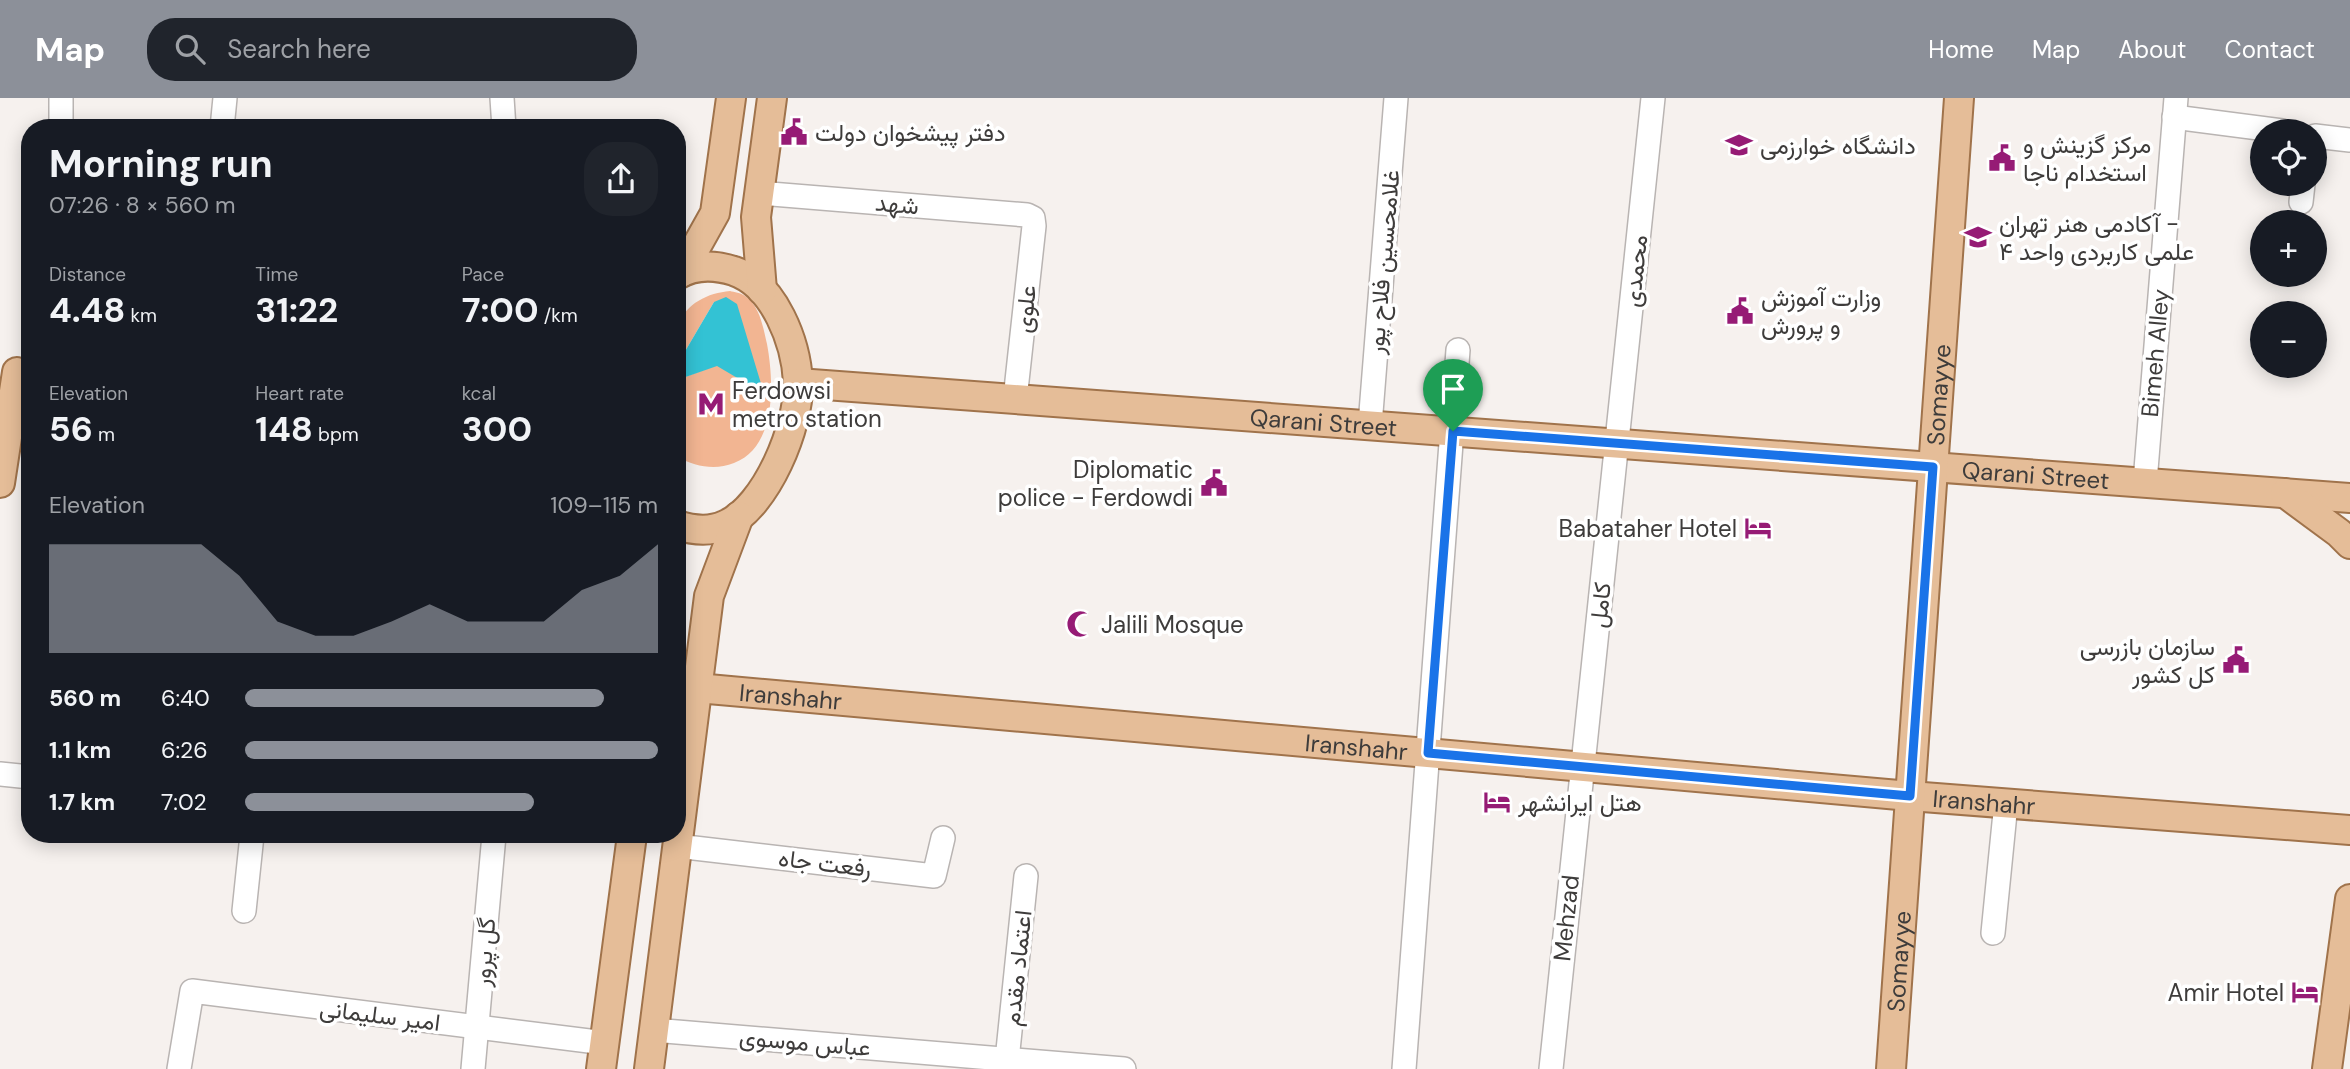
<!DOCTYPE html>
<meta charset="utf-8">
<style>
body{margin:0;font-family:"DM Sans",Vazirmatn,sans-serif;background:#20242c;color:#f1f3f6;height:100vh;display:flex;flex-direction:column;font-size:26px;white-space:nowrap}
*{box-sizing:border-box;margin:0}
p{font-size:23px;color:#9ea1a6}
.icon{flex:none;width:38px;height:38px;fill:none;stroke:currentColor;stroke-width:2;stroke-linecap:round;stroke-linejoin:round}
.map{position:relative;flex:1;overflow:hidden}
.drawer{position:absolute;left:21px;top:21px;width:665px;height:724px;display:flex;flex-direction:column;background:#171b24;border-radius:28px;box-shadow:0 4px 18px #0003}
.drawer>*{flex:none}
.fabs{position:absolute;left:2250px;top:21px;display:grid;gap:14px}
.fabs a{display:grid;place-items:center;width:77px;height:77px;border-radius:50%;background:#171b24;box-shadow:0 4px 18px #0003;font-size:35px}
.pin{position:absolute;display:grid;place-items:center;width:60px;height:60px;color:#fff;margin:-72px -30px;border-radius:50% 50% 50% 0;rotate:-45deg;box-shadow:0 0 7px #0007}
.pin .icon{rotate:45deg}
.round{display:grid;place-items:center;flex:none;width:74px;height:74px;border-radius:28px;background:#20242c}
.summary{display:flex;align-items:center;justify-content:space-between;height:119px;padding:0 28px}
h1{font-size:38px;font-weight:700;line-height:52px}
.metrics{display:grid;grid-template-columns:repeat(3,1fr);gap:10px;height:119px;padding:7px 28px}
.metrics div{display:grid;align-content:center}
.metrics b{font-size:35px;font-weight:700}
.metrics small{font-size:19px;font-weight:400}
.metrics p{font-size:19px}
.chart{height:196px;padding:14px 28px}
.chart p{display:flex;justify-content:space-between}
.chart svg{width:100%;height:126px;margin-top:7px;fill:#8c9099;opacity:.7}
ul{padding:0 28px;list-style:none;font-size:23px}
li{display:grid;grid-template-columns:112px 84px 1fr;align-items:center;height:52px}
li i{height:18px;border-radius:9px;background:#8c9099}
header{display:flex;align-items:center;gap:42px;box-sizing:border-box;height:98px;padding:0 35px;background:#8c9099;color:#fff}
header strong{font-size:33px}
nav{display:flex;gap:38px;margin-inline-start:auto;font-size:24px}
.search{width:490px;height:63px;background:#20242c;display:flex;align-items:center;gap:18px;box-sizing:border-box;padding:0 24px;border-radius:28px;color:#9ea1a6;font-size:26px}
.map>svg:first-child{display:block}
.green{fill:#f2b592}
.water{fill:#33c2d4}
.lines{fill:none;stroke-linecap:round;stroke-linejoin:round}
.minor-casing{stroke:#b9b4b2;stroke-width:26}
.major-casing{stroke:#a0734b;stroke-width:32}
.minor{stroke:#fff;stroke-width:23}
.major{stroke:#e5bd98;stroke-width:28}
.route-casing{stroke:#fff;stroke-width:14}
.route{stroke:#1a73e8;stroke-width:9}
.labels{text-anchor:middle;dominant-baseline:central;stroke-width:7;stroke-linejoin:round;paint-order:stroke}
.poi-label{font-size:24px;fill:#3e3c3b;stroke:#fff;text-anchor:start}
.street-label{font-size:24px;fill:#3e3c3b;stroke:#fff}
</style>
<header>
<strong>Map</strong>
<div class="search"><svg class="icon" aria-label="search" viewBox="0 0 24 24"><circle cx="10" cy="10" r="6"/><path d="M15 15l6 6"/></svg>Search here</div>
<nav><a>Home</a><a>Map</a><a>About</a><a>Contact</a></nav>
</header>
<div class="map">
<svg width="2350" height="971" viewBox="0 0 2350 971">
<rect width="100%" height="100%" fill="#f6f1ee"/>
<path class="green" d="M730 193C734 194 741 195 745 198 760 208 763 229 767 246 774 283 777 349 734 365 714 373 695 368 677 359V282L717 267 756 291 714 204 677 267C677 255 674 239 678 228 686 205 708 195 730 193Z"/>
<polygon class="water" points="726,199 737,206 762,289 756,291 717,268 677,282 677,267 714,204"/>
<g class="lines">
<defs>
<g id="minor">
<polyline points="61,0 61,30"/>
<polyline points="502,0 504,30"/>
<polyline points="2174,19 2282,33"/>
<polyline points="222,30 225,0"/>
<polyline points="2315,38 2350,42"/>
<polyline points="759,95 1027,117 1033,120 1034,128 1015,301"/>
<polyline points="2301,104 2303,86"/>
<polyline points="1370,327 1396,0"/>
<polyline points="2145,384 2176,0"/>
<polyline points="0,676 30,679"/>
<polyline points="677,748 934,778 943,740"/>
<polyline points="244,813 252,737"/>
<polyline points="1993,835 2006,705"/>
<polyline points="653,932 1124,971"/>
<polyline points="1007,962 1026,778"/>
<polyline points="179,971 192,893 605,945"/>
<polyline points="473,971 494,737"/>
<polyline points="1404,971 1458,252"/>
<polyline points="1551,971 1653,0"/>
</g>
<g id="major">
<polyline points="682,174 715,115 731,0"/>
<path d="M677 177C695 166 715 167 734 173 775 187 796 245 798 284 800 327 766 410 725 427 710 434 692 432 677 427"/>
<polyline points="762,192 756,119 772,0"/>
<path id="s1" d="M798 285 2350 400"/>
<polyline points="0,385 17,274"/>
<polyline points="2285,395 2339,435 2350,446"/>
<path id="s2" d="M697 590 1910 698 2350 732"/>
<polyline points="601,971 632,737"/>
<polyline points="649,971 709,498 739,418"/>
<path id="s3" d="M1891 971 1959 0"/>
<polyline points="2327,971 2350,801"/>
</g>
</defs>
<use href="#minor" class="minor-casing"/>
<use href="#major" class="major-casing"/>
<use href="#minor" class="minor"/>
<use href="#major" class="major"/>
</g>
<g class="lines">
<defs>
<polygon id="route" points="1453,333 1933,369 1910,698 1428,655"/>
</defs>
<use href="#route" class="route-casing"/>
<use href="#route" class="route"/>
</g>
<defs>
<symbol id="civic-bare" viewBox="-9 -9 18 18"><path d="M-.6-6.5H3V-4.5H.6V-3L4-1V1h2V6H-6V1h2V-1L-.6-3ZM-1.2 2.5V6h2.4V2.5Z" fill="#961b75" stroke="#fff" stroke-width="2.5" paint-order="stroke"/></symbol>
<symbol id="university-bare" viewBox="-9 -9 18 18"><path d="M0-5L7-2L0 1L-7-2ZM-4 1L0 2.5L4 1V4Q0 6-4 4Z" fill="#961b75" stroke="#fff" stroke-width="2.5" paint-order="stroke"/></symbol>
<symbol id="metro-bare" viewBox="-9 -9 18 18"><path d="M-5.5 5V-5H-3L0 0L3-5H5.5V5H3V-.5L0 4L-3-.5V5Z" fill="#961b75" stroke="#fff" stroke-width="2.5" paint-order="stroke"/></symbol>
<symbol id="hotel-bare" viewBox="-9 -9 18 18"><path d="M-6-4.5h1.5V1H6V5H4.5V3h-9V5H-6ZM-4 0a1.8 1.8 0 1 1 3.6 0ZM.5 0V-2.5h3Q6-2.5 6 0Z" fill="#961b75" stroke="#fff" stroke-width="2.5" paint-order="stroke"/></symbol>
<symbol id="mosque-bare" viewBox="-9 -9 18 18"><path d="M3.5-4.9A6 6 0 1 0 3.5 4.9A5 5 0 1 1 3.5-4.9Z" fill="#961b75" stroke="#fff" stroke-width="2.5" paint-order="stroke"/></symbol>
</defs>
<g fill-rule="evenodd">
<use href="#civic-bare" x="775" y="15" width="38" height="38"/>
<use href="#university-bare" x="1720" y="28" width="38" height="38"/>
<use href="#civic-bare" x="1983" y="41" width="38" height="38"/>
<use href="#university-bare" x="1959" y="120" width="38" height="38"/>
<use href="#civic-bare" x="1721" y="194" width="38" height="38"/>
<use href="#metro-bare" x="692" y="287" width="38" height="38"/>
<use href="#civic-bare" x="1195" y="366" width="38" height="38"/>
<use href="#hotel-bare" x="1739" y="411" width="38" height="38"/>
<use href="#mosque-bare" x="1061" y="507" width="38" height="38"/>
<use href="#civic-bare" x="2217" y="543" width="38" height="38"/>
<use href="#hotel-bare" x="1478" y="685" width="38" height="38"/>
<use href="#hotel-bare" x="2286" y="875" width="38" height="38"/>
</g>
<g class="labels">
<g class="poi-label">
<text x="815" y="34">دفتر پیشخوان دولت</text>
<text x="2023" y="46">مرکز گزینش و<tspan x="2023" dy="28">استخدام ناجا</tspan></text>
<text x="1760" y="47">دانشگاه خوارزمی</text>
<text x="1999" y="125">آکادمی هنر تهران -<tspan x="1999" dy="28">علمی کاربردی واحد ۴</tspan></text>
<text x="1761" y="199">وزارت آموزش<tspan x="1761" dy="28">و پرورش</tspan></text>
<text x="732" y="292">Ferdowsi<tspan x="732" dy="28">metro station</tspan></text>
<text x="1193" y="371" text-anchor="end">Diplomatic<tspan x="1193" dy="28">police - Ferdowdi</tspan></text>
<text x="1737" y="430" text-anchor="end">Babataher Hotel</text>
<text x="1101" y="526">Jalili Mosque</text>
<text x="2215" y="548" text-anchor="end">سازمان بازرسی<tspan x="2215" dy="28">کل کشور</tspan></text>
<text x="1518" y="704">هتل ایرانشهر</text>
<text x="2284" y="894" text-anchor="end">Amir Hotel</text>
</g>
<g class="street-label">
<text transform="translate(897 106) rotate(5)">شهد</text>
<text transform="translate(1383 164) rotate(-85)">غلامحسین فلاح‌ پور</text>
<text transform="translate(1635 173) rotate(-84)">محمدی</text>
<text transform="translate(1025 211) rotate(-84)">علوی</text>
<text transform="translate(2155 255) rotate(-85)">Bimeh Alley</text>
<text stroke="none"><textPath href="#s3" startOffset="676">Somayye</textPath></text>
<text stroke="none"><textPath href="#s1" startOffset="527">Qarani Street</textPath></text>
<text stroke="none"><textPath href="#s1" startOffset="1241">Qarani Street</textPath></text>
<text transform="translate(1600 507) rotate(-84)">کامل</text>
<text stroke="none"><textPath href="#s2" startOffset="94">Iranshahr</textPath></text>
<text stroke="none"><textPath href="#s2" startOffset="662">Iranshahr</textPath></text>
<text stroke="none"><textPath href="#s2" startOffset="1292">Iranshahr</textPath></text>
<text transform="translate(825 765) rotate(7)">رفعت جاه</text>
<text transform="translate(1566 820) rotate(-84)">Mehzad</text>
<text transform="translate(484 854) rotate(-85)">گل پرور</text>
<text stroke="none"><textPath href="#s3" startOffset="108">Somayye</textPath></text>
<text transform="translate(1017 870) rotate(-84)">اعتماد مقدم</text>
<text transform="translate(380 917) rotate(7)">امیر سلیمانی</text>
<text transform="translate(805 944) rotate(5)">عباس موسوی</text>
</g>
</g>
</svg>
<div class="fabs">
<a><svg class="icon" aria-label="locate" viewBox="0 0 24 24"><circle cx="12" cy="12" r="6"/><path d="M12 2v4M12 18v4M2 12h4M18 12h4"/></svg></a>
<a>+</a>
<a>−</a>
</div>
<div class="pin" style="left:1453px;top:333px;background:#1e9e55"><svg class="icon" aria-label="arrive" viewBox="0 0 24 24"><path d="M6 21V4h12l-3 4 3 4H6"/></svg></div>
<section class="drawer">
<div class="summary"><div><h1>Morning run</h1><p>07:26 · 8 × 560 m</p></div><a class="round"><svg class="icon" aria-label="share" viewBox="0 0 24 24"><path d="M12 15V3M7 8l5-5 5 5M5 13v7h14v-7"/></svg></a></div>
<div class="metrics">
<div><p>Distance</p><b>4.48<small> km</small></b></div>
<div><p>Time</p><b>31:22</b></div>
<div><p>Pace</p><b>7:00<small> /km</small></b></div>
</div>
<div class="metrics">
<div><p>Elevation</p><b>56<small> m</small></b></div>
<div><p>Heart rate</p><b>148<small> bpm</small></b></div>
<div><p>kcal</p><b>300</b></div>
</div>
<div class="chart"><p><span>Elevation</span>109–115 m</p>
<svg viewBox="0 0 160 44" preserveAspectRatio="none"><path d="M0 44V6L10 6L20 6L30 6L40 6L50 17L60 33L70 38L80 38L90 33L100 27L110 33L120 33L130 33L140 22L150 17L160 6V44z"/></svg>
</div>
<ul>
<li><b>560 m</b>6:40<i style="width:87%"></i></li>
<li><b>1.1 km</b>6:26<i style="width:100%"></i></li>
<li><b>1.7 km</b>7:02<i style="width:70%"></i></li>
</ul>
</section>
</div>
